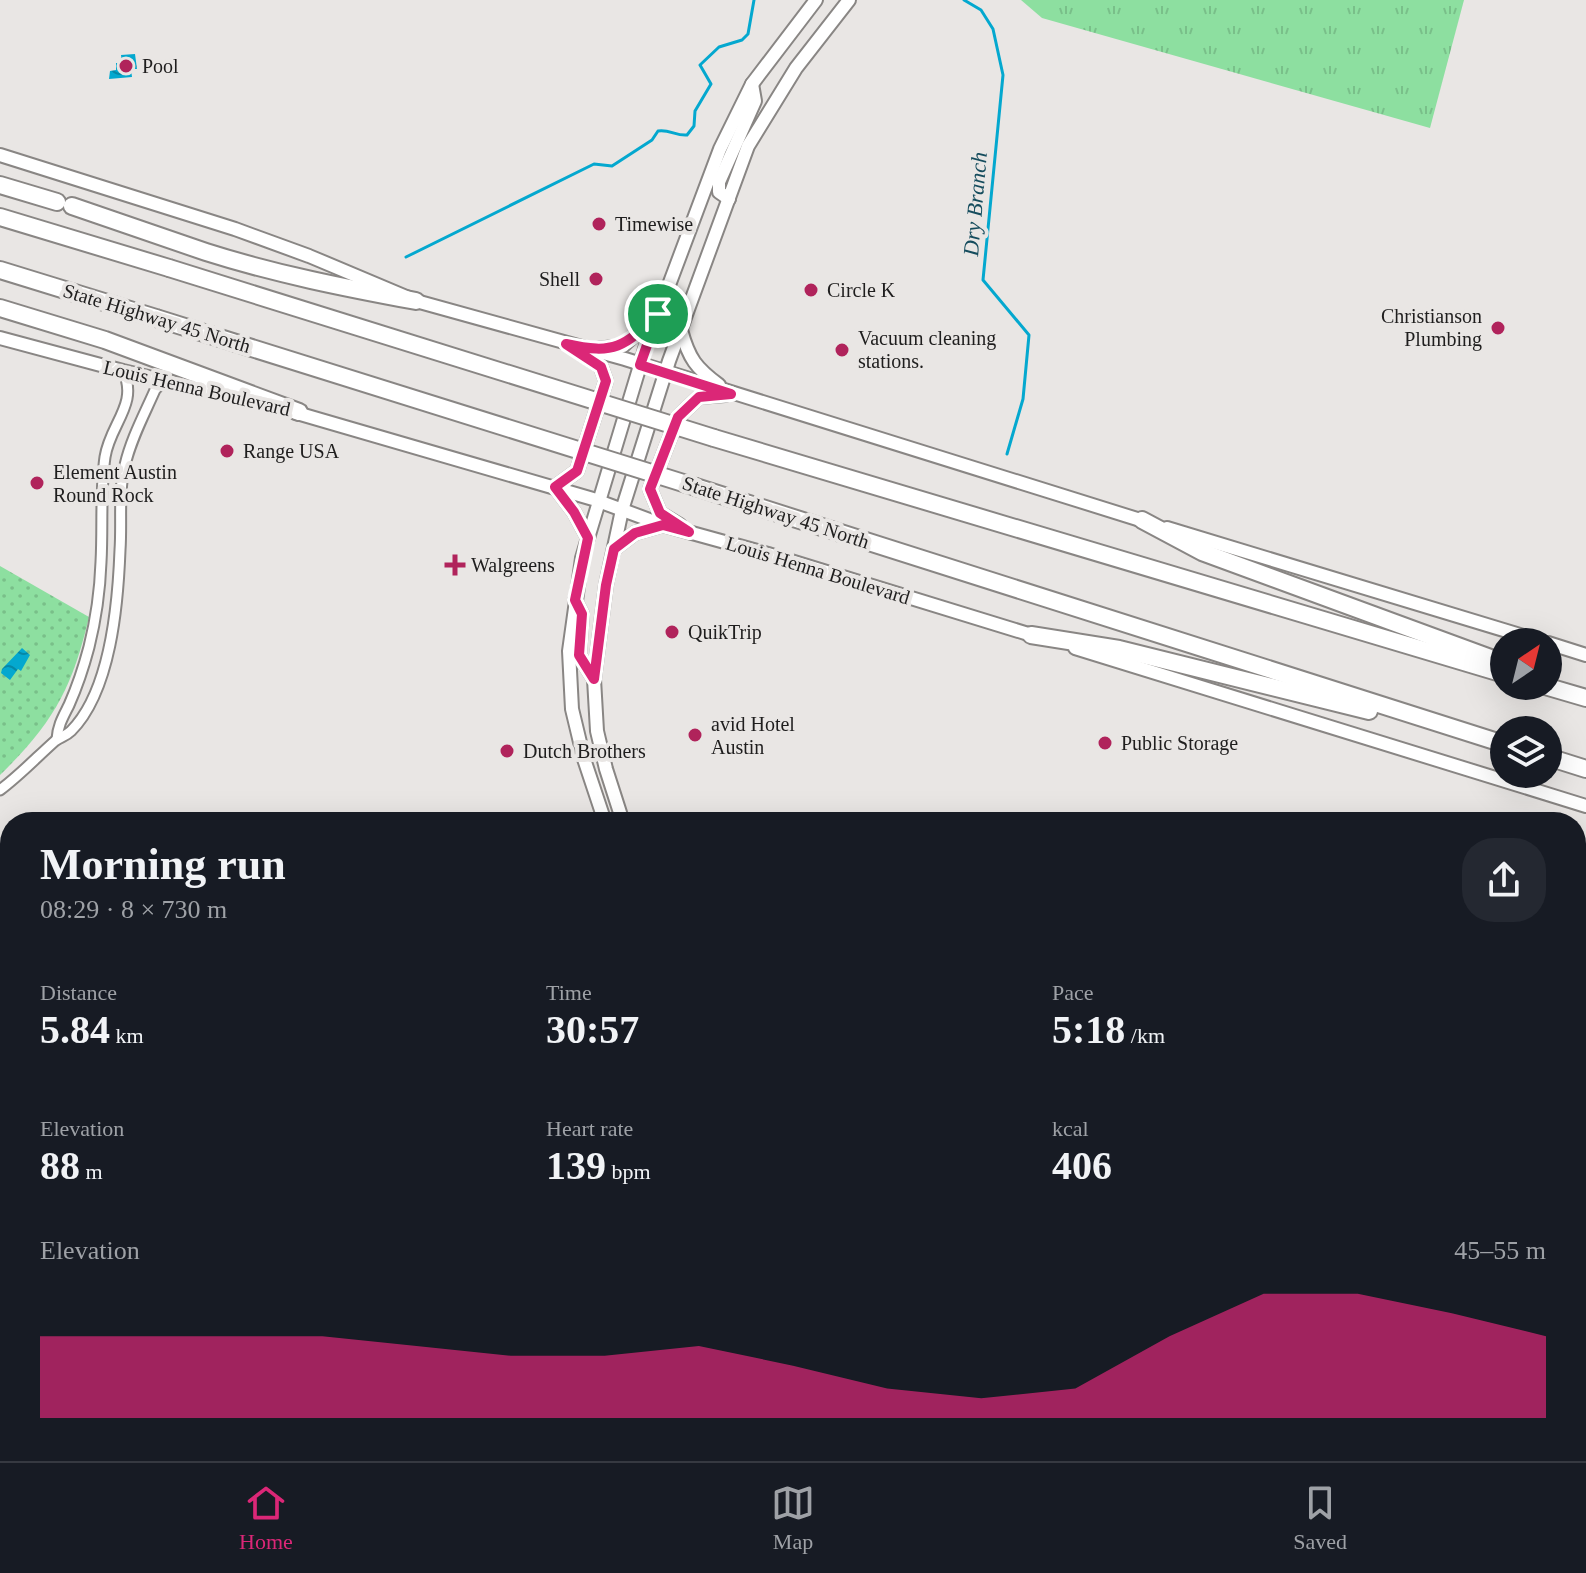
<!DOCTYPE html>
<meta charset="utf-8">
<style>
body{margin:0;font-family:"Times New Roman",serif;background:#242831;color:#f1f3f6;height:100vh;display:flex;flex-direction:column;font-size:30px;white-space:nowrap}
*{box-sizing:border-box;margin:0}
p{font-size:26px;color:#9ea1a6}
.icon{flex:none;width:44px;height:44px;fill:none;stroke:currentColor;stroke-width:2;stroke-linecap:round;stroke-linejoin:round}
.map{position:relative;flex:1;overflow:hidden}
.side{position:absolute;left:0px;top:812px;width:1586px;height:650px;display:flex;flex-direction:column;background:#171b24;border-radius:32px 32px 0 0;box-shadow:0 8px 32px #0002}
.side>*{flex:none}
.needle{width:52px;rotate:35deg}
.tools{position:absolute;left:1490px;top:628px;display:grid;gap:16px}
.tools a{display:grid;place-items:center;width:72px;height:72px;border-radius:50%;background:#171b24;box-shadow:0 8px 32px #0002;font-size:40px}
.pin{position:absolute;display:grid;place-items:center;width:68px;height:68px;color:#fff;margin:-34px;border:4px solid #fff;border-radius:50%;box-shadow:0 2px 8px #0007}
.round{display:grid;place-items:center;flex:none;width:84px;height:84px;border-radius:32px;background:#242831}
.head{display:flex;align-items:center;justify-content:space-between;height:136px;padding:0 40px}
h1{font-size:44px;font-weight:800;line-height:60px}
.stats{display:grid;grid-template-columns:repeat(3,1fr);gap:12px;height:136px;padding:8px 40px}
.stats div{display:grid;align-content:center}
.stats b{font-size:40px;font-weight:800}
.stats small{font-size:22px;font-weight:400}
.stats p{font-size:22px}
.chart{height:224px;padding:16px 40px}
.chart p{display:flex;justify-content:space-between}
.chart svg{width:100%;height:144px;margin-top:8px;fill:#db2777;opacity:.7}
.tabs{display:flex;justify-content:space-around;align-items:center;height:112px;border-top:2px solid #363941;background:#171b24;font-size:22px;color:#9ea1a6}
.tabs a{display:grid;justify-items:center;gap:4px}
.tabs .active{color:#db2777}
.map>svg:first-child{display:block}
.grass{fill:url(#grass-tufts)}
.park{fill:url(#park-dots)}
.water{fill:url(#water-waves)}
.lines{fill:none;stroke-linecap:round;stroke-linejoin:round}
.stream{stroke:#04a8cf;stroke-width:3}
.minor-casing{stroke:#898684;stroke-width:13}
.secondary-casing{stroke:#898684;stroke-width:16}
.motorway-casing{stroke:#898684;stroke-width:20}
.minor{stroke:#fff;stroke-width:9}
.secondary{stroke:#fff;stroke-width:12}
.motorway{stroke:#fff;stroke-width:16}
.motorway-bridge-casing{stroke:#898684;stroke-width:20;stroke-linecap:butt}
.motorway-bridge{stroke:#fff;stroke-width:16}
.route-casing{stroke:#fff;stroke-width:16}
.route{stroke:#db2777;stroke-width:10}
.poi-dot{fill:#b0235b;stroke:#e9e6e4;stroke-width:3}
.labels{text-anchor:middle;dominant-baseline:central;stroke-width:8;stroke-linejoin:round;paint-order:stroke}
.poi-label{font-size:20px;fill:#1f1e1e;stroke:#e9e6e4;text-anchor:start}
.street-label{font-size:20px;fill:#1f1e1e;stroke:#e9e6e4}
.water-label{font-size:22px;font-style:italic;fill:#154c5d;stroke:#e9e6e4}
</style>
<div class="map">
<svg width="1586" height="1461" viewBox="0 0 1586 1461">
<defs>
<pattern id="grass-tufts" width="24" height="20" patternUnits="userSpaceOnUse" patternTransform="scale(2)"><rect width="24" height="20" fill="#8ddfa0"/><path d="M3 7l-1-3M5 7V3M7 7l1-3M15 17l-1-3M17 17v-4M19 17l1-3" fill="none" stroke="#79bf89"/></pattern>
<pattern id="park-dots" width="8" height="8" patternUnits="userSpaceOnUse" patternTransform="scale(2)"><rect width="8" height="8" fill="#8ddfa0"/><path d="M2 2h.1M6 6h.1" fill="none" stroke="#79bf89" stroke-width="1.8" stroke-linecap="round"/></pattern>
<pattern id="water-waves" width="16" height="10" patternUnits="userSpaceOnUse" patternTransform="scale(2)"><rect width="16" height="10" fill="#04a8cf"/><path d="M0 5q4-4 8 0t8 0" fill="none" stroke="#0588a7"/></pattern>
</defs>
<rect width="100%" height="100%" fill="#e9e6e4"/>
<polygon class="grass" points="1021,0 1464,0 1430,128 1042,18"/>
<path class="park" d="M0 566 89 617C72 689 53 723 0 775Z"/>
<g class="water">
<polygon points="135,54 137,69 131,69 132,77 109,79 110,71 116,70 116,63 122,63 121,55"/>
<polygon points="22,648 30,655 21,671 18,669 10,680 1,673 2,669"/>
<polygon points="0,930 10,939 10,984 0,982"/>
</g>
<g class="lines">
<g class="stream">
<polyline points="964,0 981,10 993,29 1003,75 983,280 1029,335 1023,399 1007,454"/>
<path d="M406 257 594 164 612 166 652 140 658 131C669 129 676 136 687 135L694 126 695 111 711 84 700 65 719 47 742 40 748 34 754 0"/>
</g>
<defs>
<g id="minor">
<path d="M57 739C58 725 63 717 69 705 77 687 84 666 89 647 96 619 100 590 101 562 103 527 100 492 105 457 110 424 139 404 123 371"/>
<path d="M0 790C20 775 37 757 55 741 60 737 66 736 71 731 111 691 118 604 120 550 122 522 118 492 125 465 131 439 144 415 155 390L163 381"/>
<polyline points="1576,977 1586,972"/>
<polyline points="0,1099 7,1080"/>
<polyline points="0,1317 10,1320"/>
<polyline points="0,1447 10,1422"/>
<polyline points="149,1452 153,1461"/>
<polyline points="266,1452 270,1461"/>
<polyline points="417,1461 436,1452"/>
</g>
<g id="secondary">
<polyline points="0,155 235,229 309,256 416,301 625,359 1150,523"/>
<polyline points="729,199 719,192 719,182 755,101 752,84"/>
<path d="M681 330C689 359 696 368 719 385"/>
<polyline points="0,338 123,371 257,403"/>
<polyline points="597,349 623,346 655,316"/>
<polyline points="290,411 593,499 663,525 768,554 1038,637"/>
<polyline points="555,487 577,471 606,381 601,367 575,349"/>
<polyline points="555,487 574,512 588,538"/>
<polyline points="680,525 660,513 650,489 678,417 699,397 725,395"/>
<polyline points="1167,528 1543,642"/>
<polyline points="614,549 635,533 663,525"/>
<polyline points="575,600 582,614 579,655 594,679"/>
<polyline points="1548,643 1586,655"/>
<polyline points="1075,648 1586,806"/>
<polyline points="605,822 584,759 572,709 569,651 582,558 645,349 720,149 752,84 816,0"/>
<polyline points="623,822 606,769 597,731 594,679 606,585 622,510 669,361 748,146 796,68 849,0"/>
<polyline points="759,1461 760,1452"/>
<polyline points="779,1461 780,1452"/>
</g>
<g id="motorway">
<polyline points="0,185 57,202"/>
<path d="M72 206C117 221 161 237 206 252 275 274 346 288 416 301"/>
<polyline points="0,217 169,268"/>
<polyline points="0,270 156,318"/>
<polyline points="0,308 105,340 299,412"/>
<polyline points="714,438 1504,674"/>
<polyline points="696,487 1504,744"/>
<polyline points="1142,520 1202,552 1504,663"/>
<polyline points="1031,635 1119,649 1369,711"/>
<polyline points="1545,686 1586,698"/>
<polyline points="1548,757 1586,769"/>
</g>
</defs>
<use href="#minor" class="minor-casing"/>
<use href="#secondary" class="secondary-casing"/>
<use href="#motorway" class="motorway-casing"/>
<use href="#minor" class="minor"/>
<use href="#secondary" class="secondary"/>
<use href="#motorway" class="motorway"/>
<defs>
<g id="motorway-bridge">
<polyline points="169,268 714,438"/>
<polyline points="156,318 696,487"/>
</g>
</defs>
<use href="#motorway-bridge" class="motorway-bridge-casing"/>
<use href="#motorway-bridge" class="motorway-bridge"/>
</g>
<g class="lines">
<defs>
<path id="route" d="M658 314 640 365 731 394 699 397 678 417 650 489 660 513 689 532 663 525 635 533 614 549 606 585 594 679 579 655 582 614 575 600 588 538 574 512 555 487 577 471 606 381 601 367 566 344C615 355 624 347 658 314Z"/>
</defs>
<use href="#route" class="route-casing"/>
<use href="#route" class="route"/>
</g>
<g class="poi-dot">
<circle cx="126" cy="66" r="8"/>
<circle cx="599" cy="224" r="8"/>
<circle cx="596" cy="279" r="8"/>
<circle cx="811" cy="290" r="8"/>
<circle cx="1498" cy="328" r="8"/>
<circle cx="842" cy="350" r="8"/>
<circle cx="227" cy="451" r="8"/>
<circle cx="37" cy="483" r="8"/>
<path d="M451 553h8v8h8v8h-8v8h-8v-8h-8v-8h8z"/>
<circle cx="672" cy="632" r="8"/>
<circle cx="695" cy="735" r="8"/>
<circle cx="1105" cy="743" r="8"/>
<circle cx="507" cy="751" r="8"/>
</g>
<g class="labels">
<g class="poi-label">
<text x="142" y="66">Pool</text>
<text x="615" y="224">Timewise</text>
<text x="580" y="279" text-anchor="end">Shell</text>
<text x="827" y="290">Circle K</text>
<text x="1482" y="316" text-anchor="end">Christianson<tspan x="1482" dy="23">Plumbing</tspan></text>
<text x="858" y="338">Vacuum cleaning<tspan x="858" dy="23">stations.</tspan></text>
<text x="243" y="451">Range USA</text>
<text x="53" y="472">Element Austin<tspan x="53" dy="23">Round Rock</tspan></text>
<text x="471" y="565">Walgreens</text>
<text x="688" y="632">QuikTrip</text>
<text x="711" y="724">avid Hotel<tspan x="711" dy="23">Austin</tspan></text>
<text x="1121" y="743">Public Storage</text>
<text x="523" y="751">Dutch Brothers</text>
</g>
<g class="street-label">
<text transform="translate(157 318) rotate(17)">State Highway 45 North</text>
<text transform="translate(197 388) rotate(13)">Louis Henna Boulevard</text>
<text transform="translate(776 512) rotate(18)">State Highway 45 North</text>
<text transform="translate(818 570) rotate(17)">Louis Henna Boulevard</text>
</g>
<g class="water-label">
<text transform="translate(975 204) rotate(-85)">Dry Branch</text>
</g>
</g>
</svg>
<div class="tools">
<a><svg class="needle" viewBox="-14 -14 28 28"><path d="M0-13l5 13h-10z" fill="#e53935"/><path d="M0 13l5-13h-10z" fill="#9ea1a6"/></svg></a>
<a><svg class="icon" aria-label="layers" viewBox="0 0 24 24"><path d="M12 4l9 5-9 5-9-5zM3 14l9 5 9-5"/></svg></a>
</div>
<div class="pin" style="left:658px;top:314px;background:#1e9e55"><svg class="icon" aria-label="arrive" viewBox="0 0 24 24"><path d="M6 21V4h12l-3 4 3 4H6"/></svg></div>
<section class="side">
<div class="head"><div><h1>Morning run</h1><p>08:29 · 8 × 730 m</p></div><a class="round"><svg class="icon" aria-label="share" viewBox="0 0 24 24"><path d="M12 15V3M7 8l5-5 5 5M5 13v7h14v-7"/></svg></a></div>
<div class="stats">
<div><p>Distance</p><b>5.84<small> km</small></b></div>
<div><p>Time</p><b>30:57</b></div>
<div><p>Pace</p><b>5:18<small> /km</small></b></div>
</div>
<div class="stats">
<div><p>Elevation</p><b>88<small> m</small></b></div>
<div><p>Heart rate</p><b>139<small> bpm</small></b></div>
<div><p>kcal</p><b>406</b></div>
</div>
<div class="chart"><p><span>Elevation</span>45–55 m</p>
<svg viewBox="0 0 160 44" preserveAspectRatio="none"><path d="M0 44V19L10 19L20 19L30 19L40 22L50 25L60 25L70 22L80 28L90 35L100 38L110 35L120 19L130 6L140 6L150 12L160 19V44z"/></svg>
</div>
</section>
</div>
<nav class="tabs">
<a class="active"><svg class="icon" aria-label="home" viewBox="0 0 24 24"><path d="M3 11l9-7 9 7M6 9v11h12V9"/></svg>Home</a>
<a><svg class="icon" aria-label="map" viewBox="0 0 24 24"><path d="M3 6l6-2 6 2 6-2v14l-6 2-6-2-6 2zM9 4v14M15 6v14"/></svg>Map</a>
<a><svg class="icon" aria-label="saved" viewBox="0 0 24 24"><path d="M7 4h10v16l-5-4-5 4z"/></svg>Saved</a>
</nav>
